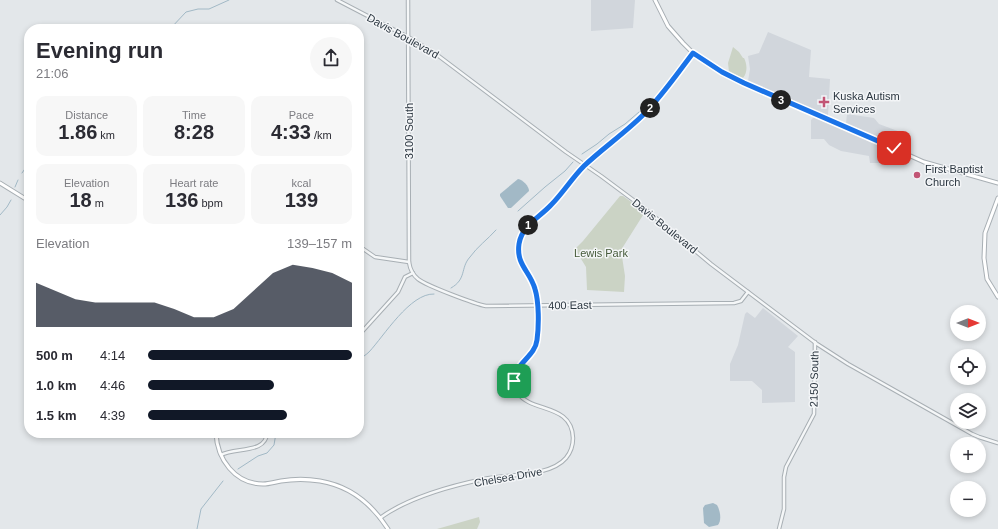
<!DOCTYPE html>
<meta charset="utf-8">
<style>
body{margin:0;font-family:Helvetica,sans-serif;background:#f7f7f7;color:#2b2b33;height:100vh;display:flex;flex-direction:column;font-size:15px;white-space:nowrap}
*{box-sizing:border-box;margin:0}
p{font-size:13px;color:#7c7c81}
.icon{flex:none;width:22px;height:22px;fill:none;stroke:currentColor;stroke-width:2;stroke-linecap:round;stroke-linejoin:round}
.map{position:relative;flex:1;overflow:hidden}
.panel{position:absolute;left:24px;top:24px;width:340px;height:414px;display:flex;flex-direction:column;background:#fff;border-radius:16px;box-shadow:0 2px 6px #0003}
.panel>*{flex:none}
.needle{width:26px;rotate:90deg}
.fabs{position:absolute;left:950px;top:305px;display:grid;gap:8px}
.fabs a{display:grid;place-items:center;width:36px;height:36px;border-radius:50%;background:#fff;box-shadow:0 2px 6px #0003;font-size:20px}
.pin{position:absolute;display:grid;place-items:center;width:34px;height:34px;color:#fff;margin:-17px;border-radius:8px;box-shadow:0 2px 6px #0006}
.km{position:absolute;width:20px;height:20px;margin:-10px;border-radius:50%;background:#222;color:#fff;font-size:11px;line-height:20px;text-align:center}
.round{display:grid;place-items:center;flex:none;width:42px;height:42px;border-radius:21px;background:#f7f7f7}
.head{display:flex;align-items:center;justify-content:space-between;height:68px;padding:0 12px}
h1{font-size:22px;font-weight:700;line-height:30px}
.figures{display:grid;grid-template-columns:repeat(3,1fr);gap:6px;height:68px;padding:4px 12px}
.figures div{display:grid;align-content:center;border-radius:10px;background:#f7f7f7;text-align:center}
.figures b{font-size:20px;font-weight:700}
.figures small{font-size:11px;font-weight:400}
.figures p{font-size:11px}
.chart{height:112px;padding:8px 12px}
.chart p{display:flex;justify-content:space-between}
.chart svg{width:100%;height:72px;margin-top:4px;fill:#111827;opacity:.7}
ul{padding:0 12px;list-style:none;font-size:13px}
li{display:grid;grid-template-columns:64px 48px 1fr;align-items:center;height:30px}
li i{height:10px;border-radius:5px;background:#111827}
.map>svg:first-child{display:block}
.built{fill:#d1d6dc}
.green{fill:#cbd3c5}
.water{fill:#a2b9c6}
.lines{fill:none;stroke-linecap:round;stroke-linejoin:round}
.stream{stroke:#a2b9c6;stroke-width:1}
.tertiary-casing{stroke:#a8afb4;stroke-width:4.5}
.secondary-casing{stroke:#a8afb4;stroke-width:5}
.tertiary{stroke:#f5f7f8;stroke-width:2.5}
.secondary{stroke:#fff;stroke-width:3}
.route-casing{stroke:#fff;stroke-width:8}
.route{stroke:#1a73e8;stroke-width:5}
.poi-dot{fill:#c25575;stroke:#f3f5f7;stroke-width:1.5}
.labels{text-anchor:middle;dominant-baseline:central;stroke-width:3;stroke-linejoin:round;paint-order:stroke}
.street-label{font-size:11px;fill:#2c3741;stroke:#f3f5f7}
.poi-label{font-size:11px;fill:#2c3741;stroke:#f3f5f7;text-anchor:start}
.park-label{font-size:11px;fill:#465b3b;stroke:#f3f5f7}
</style>
<div class="map">
<svg width="998" height="529" viewBox="0 0 998 529">
<rect width="100%" height="100%" fill="#e3e7ea"/>
<g class="built">
<polygon points="591,0 635,0 633,28 591,31"/>
<polygon points="768,32 811,50 809,77 830,79 828,116 748,81 750,69 748,56 759,53"/>
<polygon points="847,114 874,118 879,124 903,133 899,148 846,124"/>
<polygon points="814,117 883,147 883,163 870,163 869,156 841,151 829,145 824,139 811,139 811,120"/>
<polygon points="763,308 798,336 788,347 795,352 795,402 762,403 762,390 752,381 730,381 730,364 738,345 745,314 747,312 755,318"/>
</g>
<g class="green">
<path d="M733 47 739 52 743 58H744C747 64 748 72 743 78L729 72 728 63Z"/>
<polygon points="620,196 623,196 645,212 621,250 625,276 624,292 587,290 586,267 575,249 583,241"/>
<polygon points="479,517 480,522 477,529 437,529"/>
</g>
<g class="water">
<path d="M518 179C523 180 529 186 529 191L511 208H508L500 196V194Z"/>
<path d="M713 503 717 505C720 510 722 520 718 525L709 527 704 523 703 508 705 505Z"/>
</g>
<g class="lines">
<g class="stream">
<polyline points="170,29 186,12 198,9 209,9 229,0"/>
<polyline points="582,154 597,144 609,134 625,124 639,112"/>
<polyline points="22,173 29,163"/>
<polyline points="15,187 18,180"/>
<polyline points="518,211 545,187 565,171 573,162"/>
<polyline points="0,215 7,207 11,200"/>
<path d="M451 288C467 279 460 268 470 257 477 247 488 239 496 230"/>
<path d="M359 360C362 357 366 355 369 352 384 336 410 293 434 294"/>
<polyline points="238,469 258,456 267,453 274,445 276,433"/>
<polyline points="197,529 201,509 223,481"/>
</g>
<defs>
<g id="tertiary">
<polyline points="337,0 408,37 436,54 566,152 601,176 644,208 711,264 817,344 848,364 972,434 979,437 998,443"/>
<path d="M408 0 409 262C410 269 413 275 418 279 427 286 475 304 486 306L734 303 741 301 748 292"/>
<polyline points="359,246 375,257 409,262"/>
<polyline points="359,335 398,292 405,277 413,273"/>
<path d="M221 455C235 447 266 454 267 433"/>
<path d="M380 518C409 497 450 486 484 479 508 474 550 477 566 458 571 452 573 445 573 438 572 403 531 413 518 393 502 368 536 360 537 336 538 321 539 304 535 290 530 271 516 265 520 243 523 224 539 217 551 205 563 193 571 178 583 166 602 148 625 134 643 115 662 96 677 74 693 53"/>
<polyline points="779,529 784,509 784,477 786,467 814,414 815,342"/>
</g>
<g id="secondary">
<polyline points="655,0 668,26 683,43 696,56 729,75 924,162 998,183"/>
<polyline points="0,183 29,201"/>
<polyline points="998,198 985,233 984,258 987,279 998,297"/>
<path d="M216 433C217 459 235 484 263 484 269 484 275 482 281 481 293 479 308 479 320 481 350 486 372 504 388 529"/>
</g>
</defs>
<use href="#tertiary" class="tertiary-casing"/>
<use href="#secondary" class="secondary-casing"/>
<use href="#tertiary" class="tertiary"/>
<use href="#secondary" class="secondary"/>
</g>
<g class="lines">
<defs>
<path id="route" d="M514 381C515 363 535 357 537 340 539 325 539 302 535 289 530 271 516 265 519 244 522 225 539 218 551 205 563 193 572 178 584 166 603 148 625 133 644 114 662 96 677 74 693 53L722 72 744 83 894 148"/>
</defs>
<use href="#route" class="route-casing"/>
<use href="#route" class="route"/>
</g>
<g class="poi-dot">
<path d="M822 96h4v4h4v4h-4v4h-4v-4h-4v-4h4z"/>
<circle cx="917" cy="175" r="4"/>
</g>
<g class="labels">
<g class="street-label">
<text transform="translate(403 36) rotate(29)">Davis Boulevard</text>
<text transform="translate(409 131) rotate(-90)">3100 South</text>
<text transform="translate(665 226) rotate(39)">Davis Boulevard</text>
<text transform="translate(570 305) rotate(-1)">400 East</text>
<text transform="translate(814 379) rotate(-89)">2150 South</text>
<text transform="translate(508 477) rotate(-10)">Chelsea Drive</text>
</g>
<g class="poi-label">
<text x="833" y="96">Kuska Autism<tspan x="833" dy="13">Services</tspan></text>
<text x="925" y="169">First Baptist<tspan x="925" dy="13">Church</tspan></text>
</g>
<g class="park-label">
<text x="601" y="253">Lewis Park</text>
</g>
</g>
</svg>
<div class="fabs">
<a><svg class="needle" viewBox="-14 -14 28 28"><path d="M0-13l5 13h-10z" fill="#e53935"/><path d="M0 13l5-13h-10z" fill="#7c7c81"/></svg></a>
<a><svg class="icon" aria-label="locate" viewBox="0 0 24 24"><circle cx="12" cy="12" r="6"/><path d="M12 2v4M12 18v4M2 12h4M18 12h4"/></svg></a>
<a><svg class="icon" aria-label="layers" viewBox="0 0 24 24"><path d="M12 4l9 5-9 5-9-5zM3 14l9 5 9-5"/></svg></a>
<a>+</a>
<a>−</a>
</div>
<div class="pin" style="left:514px;top:381px;background:#1e9e55"><svg class="icon" aria-label="arrive" viewBox="0 0 24 24"><path d="M6 21V4h12l-3 4 3 4H6"/></svg></div>
<div class="pin" style="left:894px;top:148px;background:#d93025"><svg class="icon" aria-label="check" viewBox="0 0 24 24"><path d="M5 12l5 5 9-10"/></svg></div>
<b class="km" style="left:528px;top:225px">1</b>
<b class="km" style="left:650px;top:108px">2</b>
<b class="km" style="left:781px;top:100px">3</b>
<section class="panel">
<div class="head"><div><h1>Evening run</h1><p>21:06</p></div><a class="round"><svg class="icon" aria-label="share" viewBox="0 0 24 24"><path d="M12 15V3M7 8l5-5 5 5M5 13v7h14v-7"/></svg></a></div>
<div class="figures">
<div><p>Distance</p><b>1.86<small> km</small></b></div>
<div><p>Time</p><b>8:28</b></div>
<div><p>Pace</p><b>4:33<small> /km</small></b></div>
</div>
<div class="figures">
<div><p>Elevation</p><b>18<small> m</small></b></div>
<div><p>Heart rate</p><b>136<small> bpm</small></b></div>
<div><p>kcal</p><b>139</b></div>
</div>
<div class="chart"><p><span>Elevation</span>139–157 m</p>
<svg viewBox="0 0 160 44" preserveAspectRatio="none"><path d="M0 44V17L10 22L20 27L30 29L40 29L50 29L60 29L70 33L80 38L90 38L100 33L110 22L120 11L130 6L140 8L150 11L160 17V44z"/></svg>
</div>
<ul>
<li><b>500 m</b>4:14<i style="width:100%"></i></li>
<li><b>1.0 km</b>4:46<i style="width:62%"></i></li>
<li><b>1.5 km</b>4:39<i style="width:68%"></i></li>
</ul>
</section>
</div>
